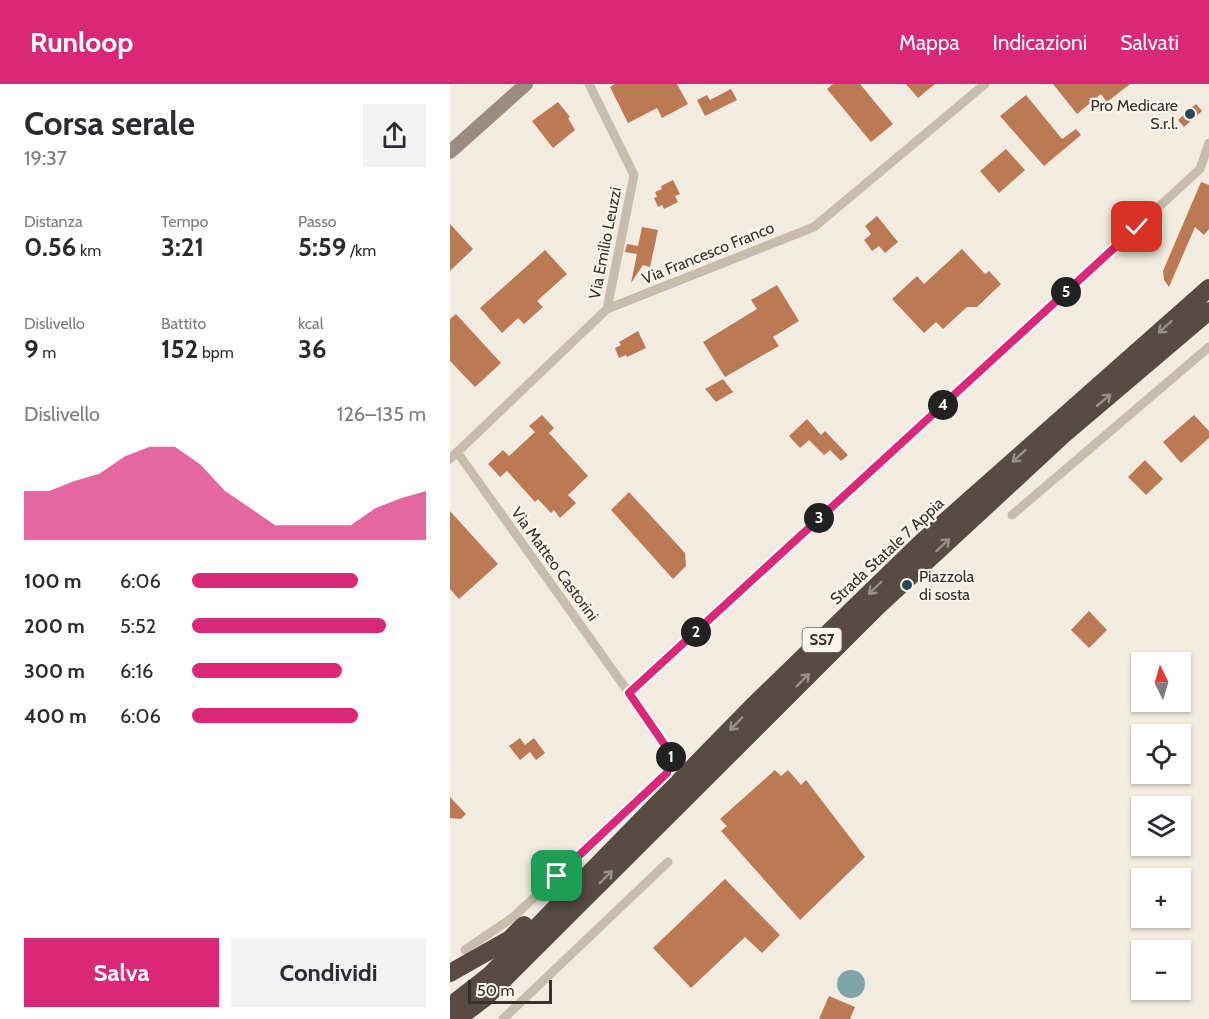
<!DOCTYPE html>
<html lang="it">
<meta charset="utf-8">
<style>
body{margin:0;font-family:Cabin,sans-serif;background:#f2f2f3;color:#2b2b33;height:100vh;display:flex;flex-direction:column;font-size:22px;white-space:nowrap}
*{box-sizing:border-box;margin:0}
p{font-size:20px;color:#7c7c81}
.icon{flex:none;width:33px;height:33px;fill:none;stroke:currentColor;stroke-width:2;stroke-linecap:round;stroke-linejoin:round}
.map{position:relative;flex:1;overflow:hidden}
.side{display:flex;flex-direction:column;background:#fff;width:450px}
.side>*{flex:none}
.needle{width:39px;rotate:355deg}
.fabs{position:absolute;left:681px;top:568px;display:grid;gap:12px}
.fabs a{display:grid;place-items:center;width:60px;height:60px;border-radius:0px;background:#fff;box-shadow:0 2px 4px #0004;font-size:30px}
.scale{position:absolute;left:18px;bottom:15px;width:84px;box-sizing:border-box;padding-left:6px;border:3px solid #37302b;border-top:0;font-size:16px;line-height:21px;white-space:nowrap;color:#37302b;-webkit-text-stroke:4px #f9f4ec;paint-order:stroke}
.pin{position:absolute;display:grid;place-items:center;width:51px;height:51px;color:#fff;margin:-26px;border-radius:12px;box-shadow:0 3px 9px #0006}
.km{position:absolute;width:30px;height:30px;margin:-15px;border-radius:50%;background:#222;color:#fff;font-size:16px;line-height:30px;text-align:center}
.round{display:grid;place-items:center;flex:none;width:63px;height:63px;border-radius:0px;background:#f2f2f3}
.overview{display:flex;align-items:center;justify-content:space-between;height:102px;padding:0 24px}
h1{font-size:33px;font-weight:800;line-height:45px}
.metrics{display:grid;grid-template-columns:repeat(3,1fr);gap:9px;height:102px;padding:6px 24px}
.metrics div{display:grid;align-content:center}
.metrics b{font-size:26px;font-weight:800}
.metrics small{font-size:16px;font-weight:400}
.metrics p{font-size:16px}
.chart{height:168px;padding:12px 24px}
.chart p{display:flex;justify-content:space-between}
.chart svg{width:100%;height:108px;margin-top:6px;fill:#db2777;opacity:.7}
.button{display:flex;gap:12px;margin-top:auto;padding:12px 24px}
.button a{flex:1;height:69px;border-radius:0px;background:#db2777;color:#fff;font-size:24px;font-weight:800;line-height:69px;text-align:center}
.button a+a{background:#f2f2f3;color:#2b2b33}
ul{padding:0 24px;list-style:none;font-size:20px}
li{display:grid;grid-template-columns:96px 72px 1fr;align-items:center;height:45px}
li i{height:15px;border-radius:8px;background:#db2777}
header{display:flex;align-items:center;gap:36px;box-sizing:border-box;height:84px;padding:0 30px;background:#db2777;color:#fff}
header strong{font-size:28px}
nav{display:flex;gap:33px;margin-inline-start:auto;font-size:21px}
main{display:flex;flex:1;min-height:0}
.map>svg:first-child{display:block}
.water{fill:#81a4ab}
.building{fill:#bb7a54}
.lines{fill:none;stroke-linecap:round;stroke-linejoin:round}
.street{stroke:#c8bdac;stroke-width:9}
.secondary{stroke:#9c8c7e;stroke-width:14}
.highway{stroke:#574b43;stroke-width:18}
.oneway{stroke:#988f87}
.route-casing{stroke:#fff;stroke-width:12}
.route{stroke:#db2777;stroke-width:8}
.poi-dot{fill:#244b55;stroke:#f9f4ec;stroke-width:2}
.labels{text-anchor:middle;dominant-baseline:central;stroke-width:4.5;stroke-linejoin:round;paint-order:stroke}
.shield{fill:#f9f4ec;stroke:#716b65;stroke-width:1.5}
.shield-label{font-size:15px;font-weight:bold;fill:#37302b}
.poi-label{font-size:16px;fill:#37302b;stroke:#f9f4ec;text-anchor:end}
.street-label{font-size:16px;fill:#37302b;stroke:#f9f4ec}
</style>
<header>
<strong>Runloop</strong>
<nav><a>Mappa</a><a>Indicazioni</a><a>Salvati</a></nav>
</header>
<main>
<section class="side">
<div class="overview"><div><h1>Corsa serale</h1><p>19:37</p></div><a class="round"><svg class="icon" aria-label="share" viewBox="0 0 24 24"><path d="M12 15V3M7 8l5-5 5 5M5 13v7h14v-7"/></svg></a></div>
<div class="metrics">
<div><p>Distanza</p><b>0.56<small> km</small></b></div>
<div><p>Tempo</p><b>3:21</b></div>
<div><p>Passo</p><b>5:59<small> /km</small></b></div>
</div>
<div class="metrics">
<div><p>Dislivello</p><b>9<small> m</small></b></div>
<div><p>Battito</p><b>152<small> bpm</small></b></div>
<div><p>kcal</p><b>36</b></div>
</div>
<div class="chart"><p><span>Dislivello</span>126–135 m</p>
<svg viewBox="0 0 160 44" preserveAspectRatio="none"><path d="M0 44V24L10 24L20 20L30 17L40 10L50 6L60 6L70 13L80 24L90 31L100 38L110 38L120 38L130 38L140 31L150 27L160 24V44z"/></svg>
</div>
<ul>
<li><b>100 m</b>6:06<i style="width:71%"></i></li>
<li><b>200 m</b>5:52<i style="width:83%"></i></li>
<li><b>300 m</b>6:16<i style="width:64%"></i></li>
<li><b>400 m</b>6:06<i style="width:71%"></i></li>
</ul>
<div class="button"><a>Salva</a><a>Condividi</a></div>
</section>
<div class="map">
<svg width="759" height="935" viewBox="0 0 759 935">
<rect width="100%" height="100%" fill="#f1ebe0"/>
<circle class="water" cx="401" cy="900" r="14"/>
<g class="building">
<polygon points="165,0 227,0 238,20 212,34 207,24 178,39 160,3"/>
<polygon points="383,0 410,0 443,40 421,58 377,5"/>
<polygon points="456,0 485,0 468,14"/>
<polygon points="603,0 680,0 657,18 651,10 627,30"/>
<polygon points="281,5 287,16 255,32 247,16 257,11 260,16"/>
<polygon points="576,11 612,55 626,45 631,51 594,82 550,32"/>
<polygon points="108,18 120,33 118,34 125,46 103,64 82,37"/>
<polygon points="746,20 752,27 734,43 728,36"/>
<polygon points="556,65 575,86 549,109 530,87"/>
<polygon points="223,96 230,110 225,112 228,118 214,125 212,121 208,123 204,114 207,113 205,108 212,105 211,102"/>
<polygon points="751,98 759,101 759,145 754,151 745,143 719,203 714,196 713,187"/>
<polygon points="427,132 448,158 435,169 429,162 422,167 414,156 421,150 415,142"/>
<polygon points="0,140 23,165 0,187"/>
<polygon points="192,143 208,146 200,183 193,181 181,199 187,170 175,168 177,160 188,162"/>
<polygon points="512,165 535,190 539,187 551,200 527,223 517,223 493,245 486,238 474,249 442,215 467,192 474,200"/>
<polygon points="95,166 117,190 87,217 93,223 74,240 68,234 52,249 30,224"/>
<polygon points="327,201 349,237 323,253 329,262 275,293 253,258 307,225 301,216"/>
<polygon points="6,230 51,279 25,303 0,277 0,235"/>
<polygon points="188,247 196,264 177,273 176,271 169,274 165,264 171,261 169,258"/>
<polygon points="273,295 283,308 266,318 255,305"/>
<polygon points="92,331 104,344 99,349 138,392 118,411 126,419 110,434 104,426 101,429 88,415 85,418 57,387 50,393 38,380 53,366 59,372 85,348 79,342"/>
<polygon points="744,331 759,347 759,354 731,379 713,358"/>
<polygon points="357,335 371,351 375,347 398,371 391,377 380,366 374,371 359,356 350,364 339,352"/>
<polygon points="695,376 713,395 696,411 678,393"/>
<polygon points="179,408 235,469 236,482 223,495 161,426"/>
<polygon points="0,427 48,480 9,515 0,505"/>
<polygon points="639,527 657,546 639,564 621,546"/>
<polygon points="70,654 75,661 84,654 95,669 86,676 80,668 70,676 59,662"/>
<polygon points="325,686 331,692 338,686 351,701 356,696 415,773 350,836 271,747 277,742 270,735"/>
<polygon points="0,713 16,730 11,735 0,734"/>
<polygon points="275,795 330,851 312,869 295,853 241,904 203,864"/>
<polygon points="379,912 405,923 400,935 369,935"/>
</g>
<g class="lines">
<g class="street">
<polyline points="139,0 184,91 157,225"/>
<polyline points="7,368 179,609 221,670 217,689 152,751 62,834 15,866"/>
<polyline points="0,375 157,225 364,143 535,0"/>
<polyline points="562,431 759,263"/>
<polyline points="179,609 750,85 759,59"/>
<polyline points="53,935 218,778"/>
</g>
<polyline class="secondary" points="0,68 76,0"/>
<g class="highway">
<polyline points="0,889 60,855 74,841"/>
<polyline points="0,922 39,892 301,624 472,458 759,204"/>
<polyline points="7,935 36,913 427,523 613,351 759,227"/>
</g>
</g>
<defs><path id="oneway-shaft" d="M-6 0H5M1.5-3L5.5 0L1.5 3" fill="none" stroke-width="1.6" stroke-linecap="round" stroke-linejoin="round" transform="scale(1.5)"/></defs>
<g class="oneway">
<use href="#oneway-shaft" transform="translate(715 243) rotate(138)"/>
<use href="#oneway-shaft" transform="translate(654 316) rotate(-40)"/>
<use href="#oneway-shaft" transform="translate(569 372) rotate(138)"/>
<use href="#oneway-shaft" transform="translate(493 461) rotate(-43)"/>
<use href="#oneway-shaft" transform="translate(425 504) rotate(136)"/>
<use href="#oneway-shaft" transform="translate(353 596) rotate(-45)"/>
<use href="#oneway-shaft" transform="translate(286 640) rotate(134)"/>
<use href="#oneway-shaft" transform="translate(156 793) rotate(-45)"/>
</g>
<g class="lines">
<defs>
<polyline id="route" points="107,792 217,689 221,670 179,609 687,143"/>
</defs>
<use href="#route" class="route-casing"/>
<use href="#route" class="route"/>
</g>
<g class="poi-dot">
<circle cx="740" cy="30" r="6"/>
<circle cx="457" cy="501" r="6"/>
</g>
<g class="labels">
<rect class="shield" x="352.5" y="544" width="39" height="24" rx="4.5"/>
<g class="shield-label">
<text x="372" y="556">SS7</text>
</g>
<g class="poi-label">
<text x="728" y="21">Pro Medicare<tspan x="728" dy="18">S.r.l.</tspan></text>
<text x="469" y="492" text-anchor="start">Piazzola<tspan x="469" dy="18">di sosta</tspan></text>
</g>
<g class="street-label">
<text transform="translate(155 159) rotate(-79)">Via Emilio Leuzzi</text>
<text transform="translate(258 169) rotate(-22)">Via Francesco Franco</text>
<text transform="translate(437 467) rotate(-43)">Strada Statale 7 Appia</text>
<text transform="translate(105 480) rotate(54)">Via Matteo Castorini</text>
</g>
</g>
</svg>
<div class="fabs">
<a><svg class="needle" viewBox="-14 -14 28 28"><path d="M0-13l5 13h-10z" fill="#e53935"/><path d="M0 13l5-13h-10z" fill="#7c7c81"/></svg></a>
<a><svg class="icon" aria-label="locate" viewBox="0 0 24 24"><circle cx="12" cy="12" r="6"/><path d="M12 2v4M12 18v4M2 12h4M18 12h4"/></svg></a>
<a><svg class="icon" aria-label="layers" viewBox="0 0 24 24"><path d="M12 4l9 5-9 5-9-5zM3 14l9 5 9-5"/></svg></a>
<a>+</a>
<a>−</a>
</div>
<div class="scale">50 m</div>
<div class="pin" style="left:107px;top:792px;background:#1e9e55"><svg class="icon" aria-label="arrive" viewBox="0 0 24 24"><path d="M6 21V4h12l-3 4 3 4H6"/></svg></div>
<div class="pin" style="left:687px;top:143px;background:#d93025"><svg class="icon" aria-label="check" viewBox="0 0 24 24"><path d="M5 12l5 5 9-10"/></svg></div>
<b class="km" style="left:221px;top:673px">1</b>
<b class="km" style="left:246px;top:548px">2</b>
<b class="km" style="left:369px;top:434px">3</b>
<b class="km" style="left:493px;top:321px">4</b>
<b class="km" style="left:616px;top:208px">5</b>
</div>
</main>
